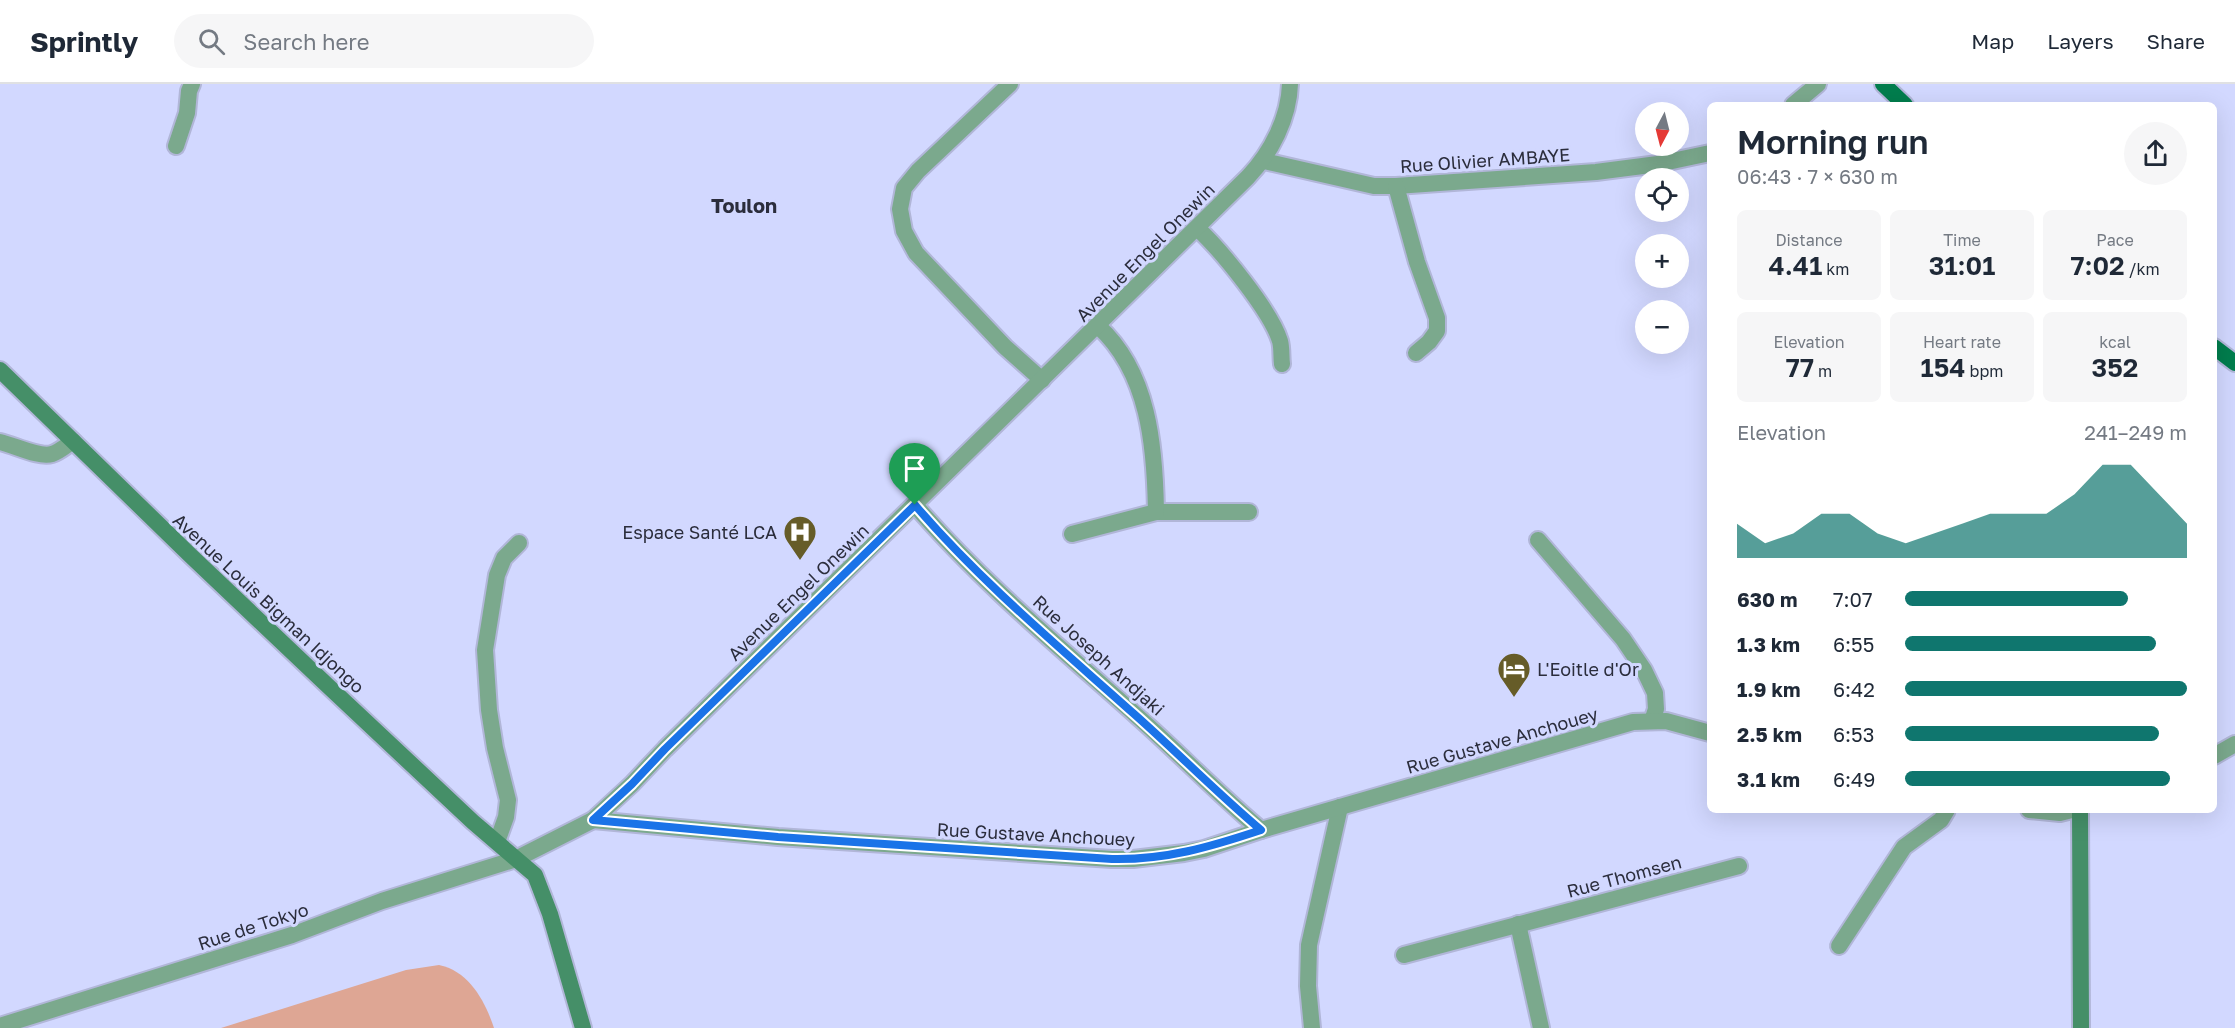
<!DOCTYPE html>
<meta charset="utf-8">
<style>
body{margin:0;font-family:"Golos Text",sans-serif;background:#f6f6f7;color:#1f2937;height:100vh;display:flex;flex-direction:column;font-size:22px;white-space:nowrap}
*{box-sizing:border-box;margin:0}
p{font-size:20px;color:#747a83}
.icon{flex:none;width:33px;height:33px;fill:none;stroke:currentColor;stroke-width:2;stroke-linecap:round;stroke-linejoin:round}
.map{position:relative;flex:1;overflow:hidden}
.details{position:absolute;left:1707px;top:18px;width:510px;height:711px;display:flex;flex-direction:column;background:#fff;border-radius:9px;box-shadow:0 6px 24px #0002}
.details>*{flex:none}
.needle{width:39px;rotate:187deg}
.controls{position:absolute;left:1635px;top:18px;display:grid;gap:12px}
.controls a{display:grid;place-items:center;width:54px;height:54px;border-radius:50%;background:#fff;box-shadow:0 6px 24px #0002;font-size:30px}
.pin{position:absolute;display:grid;place-items:center;width:51px;height:51px;color:#fff;margin:-62px -26px;border-radius:50% 50% 50% 0;rotate:-45deg;box-shadow:0 0 6px #0007}
.pin .icon{rotate:45deg}
.round{display:grid;place-items:center;flex:none;width:63px;height:63px;border-radius:32px;background:#f6f6f7}
.overview{display:flex;align-items:center;justify-content:space-between;height:102px;padding:0 30px}
h1{font-size:33px;font-weight:600;line-height:45px}
.figures{display:grid;grid-template-columns:repeat(3,1fr);gap:9px;height:102px;padding:6px 30px}
.figures div{display:grid;align-content:center;border-radius:9px;background:#f6f6f7;text-align:center}
.figures b{font-size:26px;font-weight:600}
.figures small{font-size:16px;font-weight:400}
.figures p{font-size:16px}
.chart{height:168px;padding:12px 30px}
.chart p{display:flex;justify-content:space-between}
.chart svg{width:100%;height:108px;margin-top:6px;fill:#0f766e;opacity:.7}
ul{padding:0 30px;list-style:none;font-size:20px}
li{display:grid;grid-template-columns:96px 72px 1fr;align-items:center;height:45px}
li i{height:15px;border-radius:8px;background:#0f766e}
header{display:flex;align-items:center;gap:36px;box-sizing:border-box;height:84px;padding:0 30px;background:#fff;border-bottom:2px solid #e0e1e3}
header strong{font-size:28px}
nav{display:flex;gap:33px;margin-inline-start:auto;font-size:21px}
.search{width:420px;height:54px;background:#f6f6f7;display:flex;align-items:center;gap:15px;box-sizing:border-box;padding:0 21px;border-radius:33px;color:#747a83;font-size:22px}
.map>svg:first-child{display:block}
.green{fill:#dea694}
.lines{fill:none;stroke-linecap:round;stroke-linejoin:round}
.minor-casing{stroke:#b1b6d8;stroke-width:20}
.tertiary-casing{stroke:#b1b6d8;stroke-width:20}
.secondary-casing{stroke:#b1b6d8;stroke-width:20}
.primary-casing{stroke:#b1b6d8;stroke-width:20}
.minor{stroke:#7ba98d;stroke-width:16}
.tertiary{stroke:#7ba98d;stroke-width:16}
.secondary{stroke:#458f68;stroke-width:16}
.primary{stroke:#017d4d;stroke-width:16}
.route-casing{stroke:#fff;stroke-width:12}
.route{stroke:#1a73e8;stroke-width:8}
.labels{text-anchor:middle;dominant-baseline:central;stroke-width:6;stroke-linejoin:round;paint-order:stroke}
.street-label{font-size:18px;fill:#2b2d3c;stroke:#d2d8ff}
.poi-label{font-size:18px;fill:#2b2d3c;stroke:#d2d8ff;text-anchor:end}
.neighbourhood-label{font-size:20px;font-weight:bold;fill:#2b2d3c;stroke:#d2d8ff}
</style>
<header>
<strong>Sprintly</strong>
<div class="search"><svg class="icon" aria-label="search" viewBox="0 0 24 24"><circle cx="10" cy="10" r="6"/><path d="M15 15l6 6"/></svg>Search here</div>
<nav><a>Map</a><a>Layers</a><a>Share</a></nav>
</header>
<div class="map">
<svg width="2235" height="944" viewBox="0 0 2235 944">
<rect width="100%" height="100%" fill="#d2d8ff"/>
<path class="green" d="M439 881C469 887 485 917 494 944H221L406 886Z"/>
<g class="lines">
<defs>
<g id="minor">
<polyline points="1010,0 918,87 904,104 900,125 904,147 916,169 1005,263 1042,296"/>
<polyline points="1793,21 1818,0"/>
<polyline points="176,62 187,29 189,7 192,0"/>
<polyline points="1264,77 1374,102 1396,102 1596,88 1658,80 1710,69"/>
<polyline points="1396,102 1417,178 1437,234 1437,247 1429,258 1416,269"/>
<path d="M1197 144C1220 165 1271 227 1280 257 1282 264 1281 273 1282 280"/>
<path d="M0 358C14 361 39 374 52 370 59 368 67 361 73 357"/>
<path d="M915 421C981 498 1061 564 1137 632 1179 669 1218 710 1261 746"/>
<polyline points="1156,428 1249,428"/>
<path d="M1072 450 1156 428C1155 363 1149 288 1098 242"/>
<polyline points="1538,456 1623,555 1644,586 1655,609 1656,625 1652,637"/>
<polyline points="497,758 506,733 508,716 495,664 489,626 485,566 497,491 504,474 519,459"/>
<polyline points="1518,840 1541,944"/>
<polyline points="1839,862 1904,763 1941,736 1947,726"/>
<polyline points="1404,871 1739,782"/>
<polyline points="0,942 292,851 382,817 516,775"/>
<polyline points="1312,944 1308,902 1309,861 1340,723"/>
</g>
<g id="tertiary">
<polyline points="2214,672 2235,660"/>
<polyline points="2029,726 2060,729 2072,726"/>
<polyline points="593,736 778,753 1112,775 1133,775 1184,769 1204,765 1261,746 1633,638 1666,637 1710,649"/>
<path d="M516 775 593 736 632 700 665 665 1248 93C1271 69 1289 34 1290 0"/>
</g>
<g id="secondary">
<polyline points="0,286 190,471 327,601 473,738 535,791 550,830 583,944"/>
<polyline points="2080,726 2081,944"/>
</g>
<g id="primary">
<polyline points="1883,0 1905,21"/>
<polyline points="2214,263 2235,279"/>
</g>
</defs>
<use href="#minor" class="minor-casing"/>
<use href="#tertiary" class="tertiary-casing"/>
<use href="#secondary" class="secondary-casing"/>
<use href="#primary" class="primary-casing"/>
<use href="#minor" class="minor"/>
<use href="#tertiary" class="tertiary"/>
<use href="#secondary" class="secondary"/>
<use href="#primary" class="primary"/>
</g>
<g class="lines">
<defs>
<path id="route" d="M915 421C980 497 1058 562 1133 629 1176 667 1217 709 1261 746 1210 763 1166 776 1112 775L778 753 593 736 632 700 665 665Z"/>
</defs>
<use href="#route" class="route-casing"/>
<use href="#route" class="route"/>
</g>
<defs>
<symbol id="hospital-pin" viewBox="-11 -11 22 30"><path d="M0 17L-7.5 6A9.5 9.5 0 1 1 7.5 6Z" fill="#665c28" stroke="#d2d8ff"/><path d="M-5-5h3v3.5h4V-5h3V5h-3V1.5h-4V5h-3Z" fill="#fff"/></symbol>
<symbol id="hotel-pin" viewBox="-11 -11 22 30"><path d="M0 17L-7.5 6A9.5 9.5 0 1 1 7.5 6Z" fill="#665c28" stroke="#d2d8ff"/><path d="M-6-4.5h1.5V1H6V5H4.5V3h-9V5H-6ZM-4 0a1.8 1.8 0 1 1 3.6 0ZM.5 0V-2.5h3Q6-2.5 6 0Z" fill="#fff"/></symbol>
</defs>
<g fill-rule="evenodd">
<use href="#hospital-pin" x="781" y="429" width="38" height="52"/>
<use href="#hotel-pin" x="1495" y="566" width="38" height="52"/>
</g>
<g class="labels">
<g class="street-label">
<text transform="translate(1485 76) rotate(-4)">Rue Olivier AMBAYE</text>
<text transform="translate(1145 168) rotate(-45)">Avenue Engel Onewin</text>
<text transform="translate(798 508) rotate(-44)">Avenue Engel Onewin</text>
<text transform="translate(269 519) rotate(43)">Avenue Louis Bigman Idjongo</text>
<text transform="translate(1099 571) rotate(42)">Rue Joseph Andjaki</text>
<text transform="translate(1502 656) rotate(-16)">Rue Gustave Anchouey</text>
<text transform="translate(1036 750) rotate(3)">Rue Gustave Anchouey</text>
<text transform="translate(1624 792) rotate(-15)">Rue Thomsen</text>
<text transform="translate(253 842) rotate(-18)">Rue de Tokyo</text>
</g>
<g class="poi-label">
<text x="777" y="448">Espace Santé LCA</text>
<text x="1537" y="585" text-anchor="start">L'Eoitle d'Or</text>
</g>
<g class="neighbourhood-label">
<text x="744" y="121">Toulon</text>
</g>
</g>
</svg>
<div class="controls">
<a><svg class="needle" viewBox="-14 -14 28 28"><path d="M0-13l5 13h-10z" fill="#e53935"/><path d="M0 13l5-13h-10z" fill="#747a83"/></svg></a>
<a><svg class="icon" aria-label="locate" viewBox="0 0 24 24"><circle cx="12" cy="12" r="6"/><path d="M12 2v4M12 18v4M2 12h4M18 12h4"/></svg></a>
<a>+</a>
<a>−</a>
</div>
<div class="pin" style="left:915px;top:421px;background:#1e9e55"><svg class="icon" aria-label="arrive" viewBox="0 0 24 24"><path d="M6 21V4h12l-3 4 3 4H6"/></svg></div>
<section class="details">
<div class="overview"><div><h1>Morning run</h1><p>06:43 · 7 × 630 m</p></div><a class="round"><svg class="icon" aria-label="share" viewBox="0 0 24 24"><path d="M12 15V3M7 8l5-5 5 5M5 13v7h14v-7"/></svg></a></div>
<div class="figures">
<div><p>Distance</p><b>4.41<small> km</small></b></div>
<div><p>Time</p><b>31:01</b></div>
<div><p>Pace</p><b>7:02<small> /km</small></b></div>
</div>
<div class="figures">
<div><p>Elevation</p><b>77<small> m</small></b></div>
<div><p>Heart rate</p><b>154<small> bpm</small></b></div>
<div><p>kcal</p><b>352</b></div>
</div>
<div class="chart"><p><span>Elevation</span>241–249 m</p>
<svg viewBox="0 0 160 44" preserveAspectRatio="none"><path d="M0 44V30L10 38L20 34L30 26L40 26L50 34L60 38L70 34L80 30L90 26L100 26L110 26L120 18L130 6L140 6L150 18L160 30V44z"/></svg>
</div>
<ul>
<li><b>630 m</b>7:07<i style="width:79%"></i></li>
<li><b>1.3 km</b>6:55<i style="width:89%"></i></li>
<li><b>1.9 km</b>6:42<i style="width:100%"></i></li>
<li><b>2.5 km</b>6:53<i style="width:90%"></i></li>
<li><b>3.1 km</b>6:49<i style="width:94%"></i></li>
</ul>
</section>
</div>
